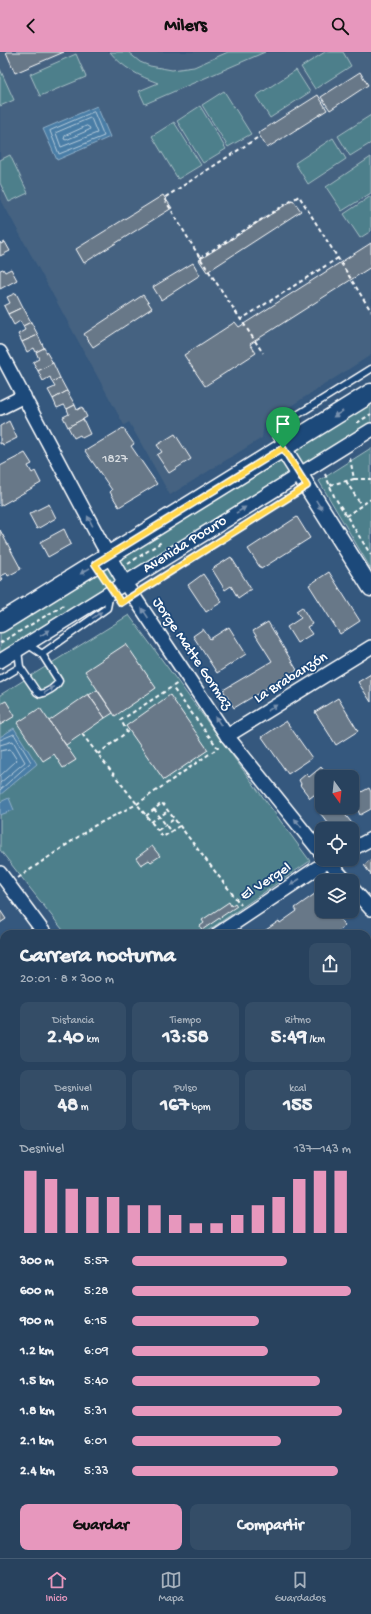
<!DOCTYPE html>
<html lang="es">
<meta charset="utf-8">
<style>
body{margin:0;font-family:"Gochi Hand",sans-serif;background:#344d67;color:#f1f3f6;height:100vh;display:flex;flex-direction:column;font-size:15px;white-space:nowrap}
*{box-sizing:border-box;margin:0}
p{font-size:13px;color:#a5b0bc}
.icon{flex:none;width:22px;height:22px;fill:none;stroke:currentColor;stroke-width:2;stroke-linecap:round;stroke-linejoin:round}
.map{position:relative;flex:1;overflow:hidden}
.sheet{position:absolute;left:0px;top:878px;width:371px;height:628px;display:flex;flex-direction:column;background:#28425e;border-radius:12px 12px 0 0;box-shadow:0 1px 3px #0004,0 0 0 1px #445b73}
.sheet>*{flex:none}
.needle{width:26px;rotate:165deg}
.controls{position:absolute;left:315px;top:718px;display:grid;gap:8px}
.controls a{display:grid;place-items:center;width:44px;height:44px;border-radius:8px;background:#28425e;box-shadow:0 1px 3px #0004,0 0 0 1px #445b73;font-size:20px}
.pin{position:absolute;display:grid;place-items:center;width:34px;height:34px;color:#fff;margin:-41px -17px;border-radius:50% 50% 50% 0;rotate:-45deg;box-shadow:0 0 4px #0007}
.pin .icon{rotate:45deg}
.round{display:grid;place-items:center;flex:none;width:42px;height:42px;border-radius:8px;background:#344d67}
.summary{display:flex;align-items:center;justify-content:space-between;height:68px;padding:0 20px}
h1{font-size:22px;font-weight:800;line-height:30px}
.stats{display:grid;grid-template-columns:repeat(3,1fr);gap:6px;height:68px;padding:4px 20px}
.stats div{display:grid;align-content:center;border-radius:8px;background:#344d67;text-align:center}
.stats b{font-size:20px;font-weight:800}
.stats small{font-size:11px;font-weight:400}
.stats p{font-size:11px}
.chart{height:112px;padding:8px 20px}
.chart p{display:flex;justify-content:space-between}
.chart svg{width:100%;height:72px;margin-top:4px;stroke:#e797bd;stroke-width:6}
.primary-button{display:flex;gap:8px;margin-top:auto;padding:8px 20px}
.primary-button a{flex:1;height:46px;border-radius:8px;background:#e797bd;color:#111;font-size:16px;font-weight:800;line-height:46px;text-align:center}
.primary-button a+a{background:#344d67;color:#f1f3f6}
ul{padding:0 20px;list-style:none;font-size:13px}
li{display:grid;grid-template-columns:64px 48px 1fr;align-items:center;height:30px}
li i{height:10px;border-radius:5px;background:#e797bd}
header{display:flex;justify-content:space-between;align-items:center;height:52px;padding:0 20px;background:#e797bd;color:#111;font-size:18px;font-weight:800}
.dock{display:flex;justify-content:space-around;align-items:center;height:56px;border-top:1px solid #445b73;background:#28425e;font-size:11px;color:#a5b0bc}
.dock a{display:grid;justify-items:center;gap:2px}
.dock .selected{color:#e797bd}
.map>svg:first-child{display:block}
.built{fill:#446281}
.green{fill:#4e7f8b;stroke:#a6bfc5}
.water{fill:#487da6;stroke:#91b1ca}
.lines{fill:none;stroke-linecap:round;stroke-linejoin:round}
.shore{stroke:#b6cbdb;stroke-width:1}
.building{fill:#687888;stroke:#fff}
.service-casing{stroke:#fff;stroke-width:9}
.minor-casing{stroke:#fff;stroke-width:16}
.tertiary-casing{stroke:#fff;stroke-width:19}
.secondary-casing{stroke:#fff;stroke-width:21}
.primary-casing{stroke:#fff;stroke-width:23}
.path{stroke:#fff;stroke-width:2;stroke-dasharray:4 3;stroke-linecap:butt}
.service{stroke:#1f4a7a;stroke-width:6}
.minor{stroke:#1f4a7a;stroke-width:13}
.tertiary{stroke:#1f4a7a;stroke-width:16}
.secondary{stroke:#1f4a7a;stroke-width:18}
.primary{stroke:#6c7d8b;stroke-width:20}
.oneway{fill:#7992af}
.route-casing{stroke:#fff;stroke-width:8}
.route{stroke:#ffd54a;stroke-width:5}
.labels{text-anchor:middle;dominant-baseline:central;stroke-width:3.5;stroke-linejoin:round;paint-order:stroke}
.number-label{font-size:13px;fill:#d9dde1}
.street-label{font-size:15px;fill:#fff;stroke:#1f4a7a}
</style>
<header><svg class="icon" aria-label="back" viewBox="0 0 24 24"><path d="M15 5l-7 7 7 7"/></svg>Milers<svg class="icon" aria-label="search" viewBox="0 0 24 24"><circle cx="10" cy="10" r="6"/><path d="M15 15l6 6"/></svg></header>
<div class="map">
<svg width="371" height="1506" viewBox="0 0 371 1506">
<rect width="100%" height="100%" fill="#35587e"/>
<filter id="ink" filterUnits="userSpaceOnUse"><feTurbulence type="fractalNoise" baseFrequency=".025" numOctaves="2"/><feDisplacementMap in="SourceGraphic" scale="8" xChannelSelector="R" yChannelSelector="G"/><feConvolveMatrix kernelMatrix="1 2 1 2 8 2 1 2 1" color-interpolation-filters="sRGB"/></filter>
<g filter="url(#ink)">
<polygon class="built" points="0,0 371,0 371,303 264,371 262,386 170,443 129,370 124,373 0,146"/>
<g class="green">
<path d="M110 0H128L140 10 150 14 172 18 194 15 228 0H265L145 52 139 39 158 31C139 24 123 16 110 0Z"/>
<polygon points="325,0 343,0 351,14 315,37 301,15"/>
<polygon points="76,2 86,25 40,44 30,22"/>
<polygon points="0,17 14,48 0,54"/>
<polygon points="296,18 310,40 270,66 256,44"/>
<polygon points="224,39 251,82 228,95 202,53"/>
<polygon points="200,54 226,97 203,111 177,69"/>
<polygon points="371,63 371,91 350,104 338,84"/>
<polygon points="174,70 201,113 178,127 152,84"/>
<polygon points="333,86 346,107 308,132 295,111"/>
<polygon points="10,103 28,141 9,150 0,131 0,108"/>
<polygon points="371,105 371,141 342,159 326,135"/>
<polygon points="371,144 371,179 360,186 344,162"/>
<polygon points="371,347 371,373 0,603 0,578"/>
<polygon points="371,396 371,517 319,429"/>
<polygon points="129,563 310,809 203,882 66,882 0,798 0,643"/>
</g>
<g class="water">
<polygon points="97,54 110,85 57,108 43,77"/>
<polygon points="14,676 37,712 0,743 0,685"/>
<polygon points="9,746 14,758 0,763 0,750"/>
</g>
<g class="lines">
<g class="shore">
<polygon points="94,60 104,84 59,102 50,79"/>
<polygon points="91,66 97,81 61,95 56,81"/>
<polygon points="87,74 90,76 89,78 66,88 64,87 65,84"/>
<polyline points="0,688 14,682 31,710 0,738"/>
<polyline points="0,693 13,689 25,710 0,731"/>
<polyline points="0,699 10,697 17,708 0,724"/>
</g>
</g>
<g class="building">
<polygon points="6,0 64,0 15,21"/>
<polygon points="360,20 368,33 330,58 321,45"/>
<polygon points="318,43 327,58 267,96 258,81"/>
<polygon points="163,143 172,156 84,211 76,197"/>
<polygon points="293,148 301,159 207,220 199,208"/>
<polygon points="0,190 1,192 5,190 10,199 0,204"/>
<polygon points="371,191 371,215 250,292 256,301 205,334 184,303 235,270 239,275"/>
<polygon points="193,211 200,223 161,248 153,235"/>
<polygon points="3,217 5,220 11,217 17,228 0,237 0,218"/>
<polygon points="16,241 23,255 8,262 4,254 10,251 7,245"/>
<polygon points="143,243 152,256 93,295 84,282"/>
<polygon points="23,255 31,270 23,274 20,269 14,273 8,262"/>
<polygon points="31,270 38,283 22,290 18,282 25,278 23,274"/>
<polygon points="38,283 44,296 36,300 34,296 27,300 22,290"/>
<polygon points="44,296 53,311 38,319 33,310 39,307 36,300"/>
<polygon points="53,311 60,326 52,330 50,325 43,329 38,319"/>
<polygon points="60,326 67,339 53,347 48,338 55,335 52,330"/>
<polygon points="67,339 75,353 67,357 64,353 57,356 53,347"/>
<polygon points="75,353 77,358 82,355 87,365 68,375 63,365 69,362 67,357"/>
<polygon points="83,367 90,382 82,386 80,383 74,386 68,375"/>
<polygon points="9,369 17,386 3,393 2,391 0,392 0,374"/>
<polygon points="123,376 134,392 131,394 157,432 119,455 110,440 112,438 85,399"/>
<polygon points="175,382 191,407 169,421 157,403 162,400 157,393"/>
<polygon points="25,401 32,412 28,414 32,421 35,419 41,431 0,454 0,414"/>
<polygon points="49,452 56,466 37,477 29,462"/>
<polygon points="297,465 310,486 261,517 248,497"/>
<polygon points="64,477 71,492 48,505 40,490"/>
<polygon points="0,478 21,517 8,524 7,521 1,524 3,527 0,529"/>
<polygon points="231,505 251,537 238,546 231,534 225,538 212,517"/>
<polygon points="329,520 360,569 340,582 309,533"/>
<polygon points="203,522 222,550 206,560 188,533"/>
<polygon points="302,555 312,572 307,575 312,582 297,591 287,575 301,566 296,559"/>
<polygon points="268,570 297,618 234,656 223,638 272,609 253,579"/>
<polygon points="229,575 246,602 217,621 193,584 203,577 210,587"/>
<polygon points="126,592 156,636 115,664 85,619"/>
<polygon points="371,622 371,650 358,630"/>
<polygon points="97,638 113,661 105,666 89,643"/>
<polygon points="88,642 105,666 66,693 49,669"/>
<polygon points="170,643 208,698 164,728 126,674"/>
<polygon points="338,646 358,679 336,693 315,660"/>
<polygon points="6,649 15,664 0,673 0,652"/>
<polygon points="40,656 76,708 63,716 54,702 43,709 17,671"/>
<polygon points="286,669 312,706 288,722 262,685"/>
<polygon points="321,715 329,725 322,725 322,740 319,742 318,740 310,746 300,733 301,732 299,728 306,722 309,725"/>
<polygon points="369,736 371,740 371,757 360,763 352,745"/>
<polygon points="328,755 339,755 355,775 352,777 333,777 320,761"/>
<polygon points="152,794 160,804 151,810 149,808 141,813 136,806"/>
<polygon points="371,807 371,823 364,813"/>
<polygon points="319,839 322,843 322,859 334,859 345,874 335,882 260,882 279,869 280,871 297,859 295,856"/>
<polygon points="229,850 231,854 235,851 237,854 202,878 200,874 204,871 202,868"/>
<polygon points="0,858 6,867 0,871"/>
<polygon points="4,893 4,933 0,927 0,896"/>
<polygon points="371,923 371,979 367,982 367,926"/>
<polygon points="0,971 4,976 4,1024 0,1019"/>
<polygon points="371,1035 371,1053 367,1048 367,1038"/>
<polygon points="371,1109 371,1127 367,1116 367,1110"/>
<polygon points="4,1150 4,1186 2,1184 0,1186 0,1154"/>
<polygon points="367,1254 371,1259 371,1282 367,1285"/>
<polygon points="0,1265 4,1268 4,1295 0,1300"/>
<polygon points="371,1344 371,1363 367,1359 367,1348"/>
<polygon points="4,1368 4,1388 0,1386 0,1374"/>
<polygon points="0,1424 4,1426 4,1464 2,1462 4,1458 0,1456"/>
<polygon points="16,1502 86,1502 91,1505 23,1506"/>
<polygon points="142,1502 165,1502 171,1506 140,1506"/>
<polygon points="228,1502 285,1502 282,1506 226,1506"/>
</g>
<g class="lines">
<defs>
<g id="service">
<polyline points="282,394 276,383 278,375 371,317"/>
<path d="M18 598 20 615 37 640 40 642C47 641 56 635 59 629L42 602 27 592"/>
<polyline points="42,602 107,556 110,541"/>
<polyline points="0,627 20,615"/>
</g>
<g id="minor">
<polyline points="0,300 102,492 125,531 227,684 322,802"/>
<polyline points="0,356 24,344"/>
<polyline points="0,609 371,378"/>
<polyline points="227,684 371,595"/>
<polyline points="352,797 371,787"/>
<polyline points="326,807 346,829"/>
<polyline points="0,821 45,882"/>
<polyline points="352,836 371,857"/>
<polyline points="218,882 317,816 333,807"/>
<polyline points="367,1008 371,1006"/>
<polyline points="0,1132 4,1129"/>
<polyline points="367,1156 371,1156"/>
<polyline points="367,1203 371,1200"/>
<polyline points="0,1337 4,1331"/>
<polyline points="118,1506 120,1502"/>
</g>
<g id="tertiary">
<polyline points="283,396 371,536"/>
<polyline points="0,1059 4,1064"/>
</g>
<polyline id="secondary" points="0,571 371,341"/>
<g id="primary">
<polyline points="367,1438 371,1434"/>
<polyline points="315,1506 318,1502"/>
</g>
</defs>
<use href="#service" class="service-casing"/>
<use href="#minor" class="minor-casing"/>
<use href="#tertiary" class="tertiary-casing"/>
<use href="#secondary" class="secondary-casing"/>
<use href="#primary" class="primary-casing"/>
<g class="path">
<polyline points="257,86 164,146 200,206 263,301"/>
<polyline points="200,206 299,144 371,259"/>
<polyline points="240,268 338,206"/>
<polyline points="357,371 371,362"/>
<polyline points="325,422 334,444 371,503"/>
<polyline points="354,427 371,427"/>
<polyline points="346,429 361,453"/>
<polyline points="330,433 354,427 350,406"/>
<polyline points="346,464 371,447"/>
<polyline points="128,512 163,489"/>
<polyline points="144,537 296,441"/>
<polyline points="0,591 64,553"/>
<polyline points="82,682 163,785 179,774"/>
<polyline points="98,702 127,680 121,668 178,631"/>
<polyline points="154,757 171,780"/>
<polyline points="146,764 162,751 241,853"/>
<polyline points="151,770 168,759"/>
<polyline points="158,778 174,767"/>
<polyline points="18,826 94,774 137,752 218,696 172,635"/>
</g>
<use href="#service" class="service"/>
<use href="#minor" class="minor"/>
<use href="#tertiary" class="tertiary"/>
<use href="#secondary" class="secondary"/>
<use href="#primary" class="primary"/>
</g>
<defs><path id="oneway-solid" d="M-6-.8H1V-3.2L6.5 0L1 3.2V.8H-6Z"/></defs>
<g class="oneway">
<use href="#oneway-solid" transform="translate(338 362) rotate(148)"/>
<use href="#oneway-solid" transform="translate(319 453) rotate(58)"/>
<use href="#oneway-solid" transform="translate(241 458) rotate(-32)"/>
<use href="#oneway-solid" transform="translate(90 469) rotate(-118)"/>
<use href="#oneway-solid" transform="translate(85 519) rotate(148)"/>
<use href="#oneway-solid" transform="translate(145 561) rotate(-124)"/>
<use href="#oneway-solid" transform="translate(97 563) rotate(-35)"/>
<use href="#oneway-solid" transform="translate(45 581) rotate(-32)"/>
<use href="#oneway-solid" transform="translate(49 638) rotate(-34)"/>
<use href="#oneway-solid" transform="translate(272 656) rotate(-32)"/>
<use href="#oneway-solid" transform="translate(218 669) rotate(-124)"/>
<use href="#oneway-solid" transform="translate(298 771) rotate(-129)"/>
<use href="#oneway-solid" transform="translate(295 830) rotate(147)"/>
</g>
</g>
<g class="lines" filter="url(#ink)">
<defs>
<polygon id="route" points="283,396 307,434 121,551 95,512"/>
</defs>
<use href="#route" class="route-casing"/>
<use href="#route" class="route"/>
</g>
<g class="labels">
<g class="number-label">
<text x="115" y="407">1827</text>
</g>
<g class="street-label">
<text transform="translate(185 493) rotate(-32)">Avenida Pocuro</text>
<text transform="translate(192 602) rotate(56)">Jorge Matte Gormaz</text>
<text transform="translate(291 626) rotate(-32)">La Brabanzón</text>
<text transform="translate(266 830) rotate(-33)">El Vergel</text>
</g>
</g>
</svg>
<div class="controls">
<a><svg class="needle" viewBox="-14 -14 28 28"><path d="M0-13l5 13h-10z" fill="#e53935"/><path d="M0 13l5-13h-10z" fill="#a5b0bc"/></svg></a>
<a><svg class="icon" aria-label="locate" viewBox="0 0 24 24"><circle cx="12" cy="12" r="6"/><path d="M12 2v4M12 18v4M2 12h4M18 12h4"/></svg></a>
<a><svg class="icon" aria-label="layers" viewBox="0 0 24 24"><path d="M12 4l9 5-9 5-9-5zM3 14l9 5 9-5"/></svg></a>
</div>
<div class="pin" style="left:283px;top:396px;background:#1e9e55"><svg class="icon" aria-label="arrive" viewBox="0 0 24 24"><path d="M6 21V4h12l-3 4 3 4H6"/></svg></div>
<section class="sheet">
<div class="summary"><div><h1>Carrera nocturna</h1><p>20:01 · 8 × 300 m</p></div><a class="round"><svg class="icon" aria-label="share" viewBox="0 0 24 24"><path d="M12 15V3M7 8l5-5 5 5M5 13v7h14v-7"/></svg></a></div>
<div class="stats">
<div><p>Distancia</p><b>2.40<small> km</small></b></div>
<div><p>Tiempo</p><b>13:58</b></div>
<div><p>Ritmo</p><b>5:49<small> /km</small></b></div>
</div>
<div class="stats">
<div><p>Desnivel</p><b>48<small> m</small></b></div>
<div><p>Pulso</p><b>167<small> bpm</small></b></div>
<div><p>kcal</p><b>155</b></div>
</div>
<div class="chart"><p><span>Desnivel</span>137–143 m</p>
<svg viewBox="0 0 160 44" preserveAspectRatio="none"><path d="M5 44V6M15 44V11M25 44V17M35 44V22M45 44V22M55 44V27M65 44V27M75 44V33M85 44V38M95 44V38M105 44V33M115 44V27M125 44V22M135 44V11M145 44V6M155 44V6"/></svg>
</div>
<ul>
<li><b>300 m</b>5:57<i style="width:71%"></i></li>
<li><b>600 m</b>5:28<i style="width:100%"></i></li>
<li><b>900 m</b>6:15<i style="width:58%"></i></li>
<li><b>1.2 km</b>6:09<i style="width:62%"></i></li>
<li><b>1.5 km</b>5:40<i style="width:86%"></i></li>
<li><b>1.8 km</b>5:31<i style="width:96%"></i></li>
<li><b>2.1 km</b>6:01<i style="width:68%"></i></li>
<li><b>2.4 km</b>5:33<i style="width:94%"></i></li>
</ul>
<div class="primary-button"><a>Guardar</a><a>Compartir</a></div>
</section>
</div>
<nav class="dock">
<a class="selected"><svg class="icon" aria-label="home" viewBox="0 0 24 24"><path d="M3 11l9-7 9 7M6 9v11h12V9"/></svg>Inicio</a>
<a><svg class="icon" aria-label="map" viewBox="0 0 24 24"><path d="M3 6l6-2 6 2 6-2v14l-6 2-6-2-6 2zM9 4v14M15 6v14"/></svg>Mapa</a>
<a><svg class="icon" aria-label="saved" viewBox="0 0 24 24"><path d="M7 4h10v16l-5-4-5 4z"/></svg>Guardados</a>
</nav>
